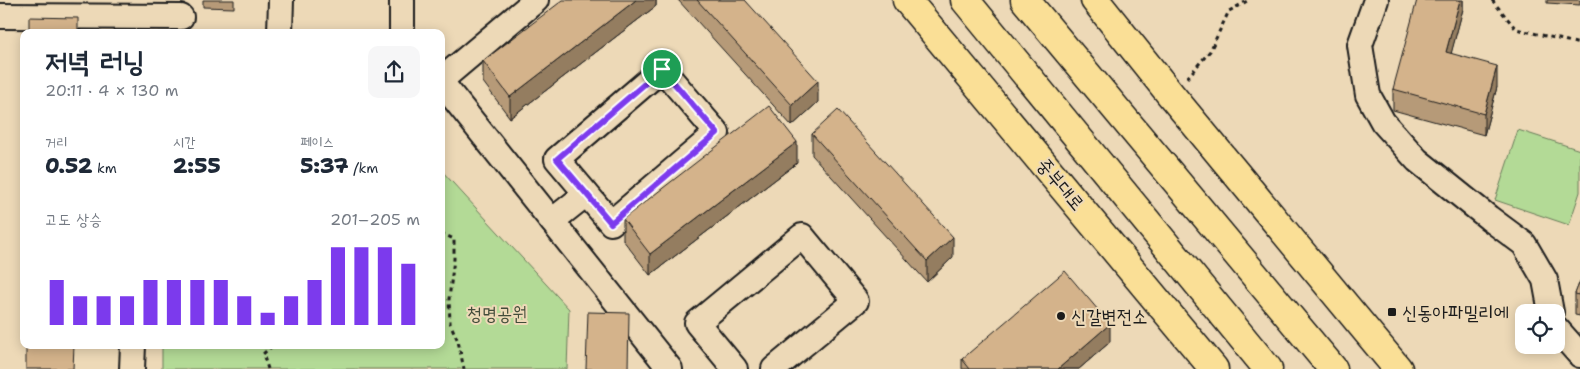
<!DOCTYPE html>
<html lang="ko">
<meta charset="utf-8">
<style>
body{margin:0;font-family:"Shantell Sans","Poor Story",sans-serif;background:#f6f6f7;color:#1f2937;height:100vh;display:flex;flex-direction:column;font-size:19px;white-space:nowrap}
*{box-sizing:border-box;margin:0}
p{font-size:16px;color:#747a83}
.icon{flex:none;width:28px;height:28px;fill:none;stroke:currentColor;stroke-width:2;stroke-linecap:round;stroke-linejoin:round}
.map{position:relative;flex:1;overflow:hidden}
.drawer{position:absolute;left:20px;top:29px;width:425px;height:320px;display:flex;flex-direction:column;background:#fff;border-radius:10px;box-shadow:0 2px 12px #0003}
.drawer>*{flex:none}
.buttons{position:absolute;left:1515px;top:304px;display:grid;gap:10px}
.buttons a{display:grid;place-items:center;width:50px;height:50px;border-radius:10px;background:#fff;box-shadow:0 2px 12px #0003;font-size:25px}
.pin{position:absolute;display:grid;place-items:center;width:42px;height:42px;color:#fff;margin:-21px;border:2px solid #fff;border-radius:50%;box-shadow:0 1px 5px #0007}
.round{display:grid;place-items:center;flex:none;width:52px;height:52px;border-radius:10px;background:#f6f6f7}
.summary{display:flex;align-items:center;justify-content:space-between;height:85px;padding:0 25px}
h1{font-size:28px;font-weight:800;line-height:38px}
.stats{display:grid;grid-template-columns:repeat(3,1fr);gap:8px;height:85px;padding:5px 25px}
.stats div{display:grid;align-content:center}
.stats b{font-size:21px;font-weight:800}
.stats small{font-size:14px;font-weight:400}
.stats p{font-size:14px}
.chart{height:140px;padding:10px 25px}
.chart p{display:flex;justify-content:space-between}
.chart svg{width:100%;height:90px;margin-top:5px;stroke:#7c3aed;stroke-width:6}
.map>svg:first-child{display:block}
.green{fill:#b3da96;stroke:#687b59}
.lines{fill:none;stroke-linecap:round;stroke-linejoin:round}
.minor-casing{stroke:#1c1c1c;stroke-width:28}
.major-casing{stroke:#1c1c1c;stroke-width:31}
.path{stroke:#1c1c1c;stroke-width:3;stroke-dasharray:4 4;stroke-linecap:butt}
.minor{stroke:#edd9b7;stroke-width:24}
.major{stroke:#fadf96;stroke-width:28}
.wall{fill:#b69a78;stroke:#1c1c1c}
.shaded-wall{fill:#947d61;stroke:#1c1c1c}
.building{fill:#d4b38b;stroke:#1c1c1c}
.route-casing{stroke:#fff;stroke-width:10}
.route{stroke:#7c3aed;stroke-width:6}
.poi-dot{fill:#1c1c1c;stroke:#edd9b7;stroke-width:2}
.labels{text-anchor:middle;dominant-baseline:central;stroke-width:4;stroke-linejoin:round;paint-order:stroke}
.street-label{font-size:19px;fill:#1c1c1c;stroke:#edd9b7}
.poi-label{font-size:19px;fill:#1c1c1c;stroke:#edd9b7;text-anchor:start}
.park-label{font-size:19px;fill:#424c3a;stroke:#edd9b7}
</style>
<div class="map">
<svg width="1580" height="369" viewBox="0 0 1580 369">
<rect width="100%" height="100%" fill="#edd9b7"/>
<filter id="ink" filterUnits="userSpaceOnUse"><feTurbulence type="fractalNoise" baseFrequency=".02" numOctaves="2"/><feDisplacementMap in="SourceGraphic" scale="10" xChannelSelector="R" yChannelSelector="G"/><feConvolveMatrix kernelMatrix="1 2 1 2 8 2 1 2 1" color-interpolation-filters="sRGB"/></filter>
<g filter="url(#ink)">
<g class="green">
<polygon points="1518,130 1580,150 1580,192 1569,225 1495,200"/>
<polygon points="441,170 569,309 567,369 162,369 162,345 441,345"/>
</g>
<g class="lines">
<defs>
<g id="minor">
<polyline points="1376,0 1360,45 1368,95 1383,122 1417,160 1489,218 1524,244 1545,280 1551,312"/>
<polyline points="0,16 181,17"/>
<polyline points="280,32 281,0"/>
<polyline points="402,32 402,0"/>
<polygon points="662,69 717,133 611,223 557,159"/>
<polyline points="441,80 536,0"/>
<polyline points="441,82 670,369"/>
<polyline points="552,221 586,194"/>
<polyline points="1556,328 1580,355"/>
<polyline points="132,369 133,345"/>
<polyline points="735,369 697,323 802,236 856,301 774,369"/>
</g>
<g id="major">
<polyline points="907,0 1214,369"/>
<polyline points="965,0 1268,369"/>
<polyline points="1025,0 1333,369"/>
<polyline points="1095,0 1171,95 1398,369"/>
</g>
</defs>
<use href="#minor" class="minor-casing"/>
<use href="#major" class="major-casing"/>
<g class="path">
<polyline points="1492,0 1516,29 1580,44"/>
<polyline points="1187,78 1210,51 1229,11 1249,0"/>
<polyline points="441,233 454,239 454,259 449,299 450,323 458,341 464,369"/>
<polyline points="268,369 263,354 273,345"/>
</g>
<use href="#minor" class="minor"/>
<use href="#major" class="major"/>
</g>
<g class="wall">
<polygon points="203,0 234,0 234,8 203,7"/>
<polygon points="656,0 656,6 510,118 483,82 483,61"/>
<polygon points="678,0 745,0 818,102 792,126"/>
<polygon points="1463,0 1463,9 1451,53 1497,87 1484,135 1393,110 1393,89"/>
<polygon points="1547,0 1580,0 1580,5 1547,3"/>
<polygon points="812,134 953,257 927,282 812,155"/>
<polygon points="797,163 650,275 623,240 623,219"/>
<polygon points="1580,281 1580,316 1575,315 1575,294"/>
<polygon points="1110,342 1079,369 962,369 962,359"/>
</g>
<g class="shaded-wall">
<polygon points="636,0 656,0 656,6 510,118 510,97"/>
<polygon points="1460,0 1463,0 1463,9 1446,73 1446,52"/>
<polygon points="1497,66 1497,87 1484,135 1484,114"/>
<polygon points="818,81 818,102 792,126 792,105"/>
<polygon points="797,142 797,163 650,275 650,254"/>
<polygon points="953,237 953,257 927,282 927,261"/>
<polygon points="1110,324 1110,342 1079,369 1058,369"/>
</g>
<g class="building">
<polygon points="563,0 636,0 510,97 483,61"/>
<polygon points="697,0 745,0 818,81 792,105"/>
<polygon points="1417,0 1460,0 1446,52 1497,66 1484,114 1393,89"/>
<polygon points="29,17 78,18 78,32 29,32"/>
<polygon points="769,106 797,142 650,254 623,219"/>
<polygon points="838,110 953,237 927,261 812,134"/>
<polygon points="1065,271 1110,324 1058,369 970,369 962,359"/>
<polygon points="1580,281 1580,295 1575,294"/>
<polygon points="588,312 629,313 628,369 586,369"/>
<polygon points="26,345 74,345 73,369 26,369"/>
</g>
</g>
<g class="lines" filter="url(#ink)">
<defs>
<polygon id="route" points="662,69 717,133 611,223 557,159"/>
</defs>
<use href="#route" class="route-casing"/>
<use href="#route" class="route"/>
</g>
<g class="poi-dot">
<rect x="1387" y="307" width="10" height="10" rx="2.5"/>
<circle cx="1061" cy="316" r="5"/>
</g>
<g class="labels">
<g class="street-label">
<text transform="translate(1061 184) rotate(50)">중부대로</text>
</g>
<g class="poi-label">
<text x="1402" y="312">신동아파밀리에</text>
<text x="1071" y="316">신갈변전소</text>
</g>
<g class="park-label">
<text x="497" y="313">청명공원</text>
</g>
</g>
</svg>
<div class="buttons">
<a><svg class="icon" aria-label="locate" viewBox="0 0 24 24"><circle cx="12" cy="12" r="6"/><path d="M12 2v4M12 18v4M2 12h4M18 12h4"/></svg></a>
</div>
<div class="pin" style="left:662px;top:69px;background:#1e9e55"><svg class="icon" aria-label="arrive" viewBox="0 0 24 24"><path d="M6 21V4h12l-3 4 3 4H6"/></svg></div>
<section class="drawer">
<div class="summary"><div><h1>저녁 러닝</h1><p>20:11 · 4 × 130 m</p></div><a class="round"><svg class="icon" aria-label="share" viewBox="0 0 24 24"><path d="M12 15V3M7 8l5-5 5 5M5 13v7h14v-7"/></svg></a></div>
<div class="stats">
<div><p>거리</p><b>0.52<small> km</small></b></div>
<div><p>시간</p><b>2:55</b></div>
<div><p>페이스</p><b>5:37<small> /km</small></b></div>
</div>
<div class="chart"><p><span>고도 상승</span>201–205 m</p>
<svg viewBox="0 0 160 44" preserveAspectRatio="none"><path d="M5 44V22M15 44V30M25 44V30M35 44V30M45 44V22M55 44V22M65 44V22M75 44V22M85 44V30M95 44V38M105 44V30M115 44V22M125 44V6M135 44V6M145 44V6M155 44V14"/></svg>
</div>
</section>
</div>
